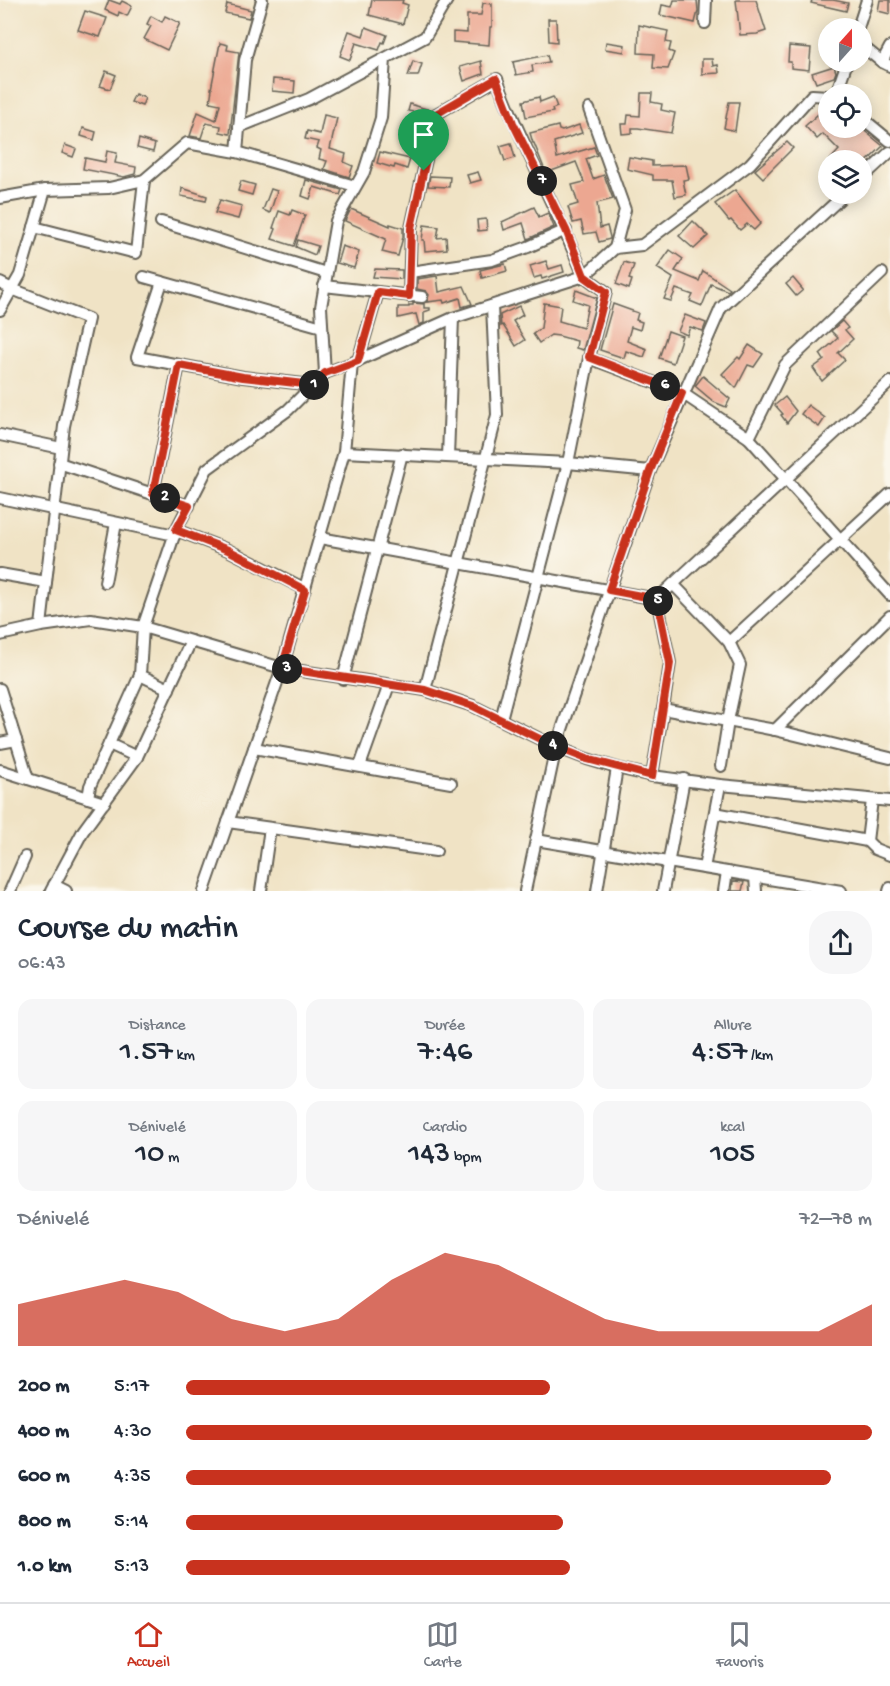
<!DOCTYPE html>
<html lang="fr">
<meta charset="utf-8">
<style>
body{margin:0;font-family:"Gochi Hand",sans-serif;background:#f6f6f7;color:#1f2937;height:100vh;display:flex;flex-direction:column;font-size:22px;white-space:nowrap}
*{box-sizing:border-box;margin:0}
p{font-size:20px;color:#747a83}
.icon{flex:none;width:33px;height:33px;fill:none;stroke:currentColor;stroke-width:2;stroke-linecap:round;stroke-linejoin:round}
.map{position:relative;height:891px;overflow:hidden}
.sheet{display:flex;flex-direction:column;background:#fff;flex:1}
.sheet>*{flex:none}
.needle{width:39px;rotate:21deg}
.tools{position:absolute;left:818px;top:18px;display:grid;gap:12px}
.tools a{display:grid;place-items:center;width:54px;height:54px;border-radius:50%;background:#fff;box-shadow:0 3px 15px #0003;font-size:30px}
.pin{position:absolute;display:grid;place-items:center;width:51px;height:51px;color:#fff;margin:-62px -26px;border-radius:50% 50% 50% 0;rotate:-45deg;box-shadow:0 0 6px #0007}
.pin .icon{rotate:45deg}
.km{position:absolute;width:30px;height:30px;margin:-15px;border-radius:50%;background:#222;color:#fff;font-size:16px;line-height:30px;text-align:center}
.round{display:grid;place-items:center;flex:none;width:63px;height:63px;border-radius:24px;background:#f6f6f7}
.overview{display:flex;align-items:center;justify-content:space-between;height:102px;padding:0 18px}
h1{font-size:33px;font-weight:600;line-height:45px}
.stats{display:grid;grid-template-columns:repeat(3,1fr);gap:9px;height:102px;padding:6px 18px}
.stats div{display:grid;align-content:center;border-radius:15px;background:#f6f6f7;text-align:center}
.stats b{font-size:30px;font-weight:600}
.stats small{font-size:16px;font-weight:400}
.stats p{font-size:16px}
.chart{height:168px;padding:12px 18px}
.chart p{display:flex;justify-content:space-between}
.chart svg{width:100%;height:108px;margin-top:6px;fill:#c8321e;opacity:.7}
ul{padding:0 18px;list-style:none;font-size:20px}
li{display:grid;grid-template-columns:96px 72px 1fr;align-items:center;height:45px}
li i{height:15px;border-radius:8px;background:#c8321e}
.tab-bar{display:flex;justify-content:space-around;align-items:center;height:84px;border-top:2px solid #e0e1e3;background:#fff;font-size:16px;color:#747a83}
.tab-bar a{display:grid;justify-items:center;gap:3px}
.tab-bar .selected{color:#c8321e}
.map>svg:first-child{display:block}
.building{fill:#eca791}
.lines{fill:none;stroke-linecap:round;stroke-linejoin:round}
.minor-casing{stroke:#666257;stroke-width:14}
.minor{stroke:#fff;stroke-width:10}
.route-casing{stroke:#fff;stroke-width:12}
.route{stroke:#c8321e;stroke-width:8}
</style>
<div class="map">
<svg width="890" height="891" viewBox="0 0 890 891">
<rect width="100%" height="100%" fill="#fbf7ec"/>
<filter id="ink" filterUnits="userSpaceOnUse"><feTurbulence type="fractalNoise" baseFrequency=".0167" numOctaves="2"/><feDisplacementMap in="SourceGraphic" scale="12" xChannelSelector="R" yChannelSelector="G"/><feConvolveMatrix kernelMatrix="1 2 1 2 8 2 1 2 1" color-interpolation-filters="sRGB"/></filter>
<filter id="wash" filterUnits="userSpaceOnUse"><feTurbulence type="fractalNoise" baseFrequency=".008" numOctaves="4" result="noise"/><feDisplacementMap in="SourceGraphic" scale="24" xChannelSelector="R" yChannelSelector="G"/><feGaussianBlur stdDeviation="1.35" result="paint"/><feColorMatrix in="noise" values="0 0 0 0 0 0 0 0 0 0 0 0 0 0 0 0 0 1.4 0 .05"/><feComposite in="paint" operator="in"/></filter>
<g filter="url(#wash)">
<rect width="100%" height="100%" fill="#f0e3c5"/>
<g id="blocks">
<g class="building">
<polygon points="109,0 120,4 122,1 132,6 127,16 119,12 118,16 105,10"/>
<polygon points="372,0 403,0 402,3 408,5 403,24 369,15"/>
<polygon points="674,0 697,0 698,11 695,23 660,15 662,5 672,7"/>
<polygon points="736,0 756,0 766,31 757,34 740,35"/>
<polygon points="812,0 833,0 848,3 846,11 811,3"/>
<polygon points="880,0 890,0 890,14 878,11"/>
<polygon points="483,3 492,4 492,27 490,27 489,45 453,42 453,32 467,33 467,15 481,15"/>
<polygon points="227,4 251,10 249,18 225,13"/>
<polygon points="85,11 107,18 100,37 78,30"/>
<polygon points="151,16 162,22 165,16 180,23 167,50 144,39 151,26 147,24"/>
<polygon points="548,19 556,19 557,42 549,41"/>
<polygon points="639,25 668,31 666,42 671,43 669,51 674,53 668,69 653,68 654,54 638,53"/>
<polygon points="366,27 387,35 384,43 382,42 379,50 356,43 350,60 340,56 349,31 363,36"/>
<polygon points="606,42 625,45 624,52 605,49"/>
<polygon points="220,43 228,45 227,50 239,52 230,134 220,132 221,126 206,123 201,138 190,136 198,112 216,120 220,104 210,102 212,89 211,89"/>
<polygon points="789,46 811,48 809,70 791,68 791,62 788,62"/>
<polygon points="547,55 549,62 532,65 533,72 516,75 513,62"/>
<polygon points="702,59 712,59 713,66 718,65 719,73 702,74"/>
<polygon points="413,61 422,64 418,76 408,76"/>
<polygon points="481,61 483,74 464,81 460,67"/>
<polygon points="834,66 836,72 834,77 816,83 812,73"/>
<polygon points="106,71 116,75 110,89 100,86"/>
<polygon points="273,79 295,81 294,93 272,91"/>
<polygon points="641,93 652,93 651,102 662,104 661,110 675,113 671,133 638,128 632,128 632,133 622,134 621,124 627,124 628,115 640,116"/>
<polygon points="135,94 145,98 142,106 131,102"/>
<polygon points="539,97 540,102 553,97 557,107 552,109 553,112 526,117 523,101"/>
<polygon points="729,102 739,102 735,131 724,128"/>
<polygon points="410,104 430,110 423,139 407,134 414,112 408,111"/>
<polygon points="828,105 828,128 861,128 883,146 861,167 861,160 830,160 839,150 823,134 817,139 805,126"/>
<polygon points="324,115 337,118 330,149 346,154 344,162 353,166 349,177 324,169 327,161 319,159 321,150 317,148 319,142 305,139 307,131 320,134"/>
<polygon points="579,125 582,133 554,142 557,158 594,147 597,155 586,159 593,179 604,175 613,199 597,203 600,228 607,226 610,237 610,239 599,242 596,232 584,234 581,221 573,223 568,207 578,204 572,185 584,182 576,162 546,173 534,143 533,143 530,133 558,126 559,130 562,131"/>
<polygon points="83,128 96,132 94,140 81,136"/>
<polygon points="139,139 155,144 153,152 137,148"/>
<polygon points="787,142 793,148 763,178 755,170"/>
<polygon points="511,143 515,158 505,161 500,146"/>
<polygon points="65,145 76,149 73,157 62,153"/>
<polygon points="107,151 117,153 115,163 136,167 135,174 124,177 83,169 85,158 105,162"/>
<polygon points="380,152 410,159 407,169 395,165 394,168 377,163"/>
<polygon points="629,157 652,161 652,166 686,165 689,179 683,180 686,195 675,197 672,180 653,180 653,175 627,169"/>
<polygon points="478,172 481,180 470,183 467,175"/>
<polygon points="430,176 450,177 449,187 428,186"/>
<polygon points="306,180 342,190 340,195 314,187 310,199 302,196"/>
<polygon points="241,181 255,185 252,195 238,191"/>
<polygon points="182,188 207,196 206,201 181,196"/>
<polygon points="271,189 277,191 270,213 263,210"/>
<polygon points="735,190 761,223 754,230 747,224 740,230 731,220 729,221 715,204"/>
<polygon points="220,200 242,206 238,219 215,213"/>
<polygon points="534,207 539,217 548,213 554,227 528,239 523,223 504,230 502,222"/>
<polygon points="351,209 390,226 390,224 403,228 403,237 398,256 382,252 386,239 345,221"/>
<polygon points="292,210 305,215 294,246 272,239 276,229 273,228 279,211 290,215"/>
<polygon points="486,219 487,230 478,231 477,220"/>
<polygon points="693,221 708,236 694,249 679,236"/>
<polygon points="424,225 439,227 437,238 446,237 447,249 425,251 424,240 422,240"/>
<polygon points="298,240 318,246 315,255 296,247"/>
<polygon points="342,246 359,252 354,268 337,263"/>
<polygon points="670,250 683,259 675,271 699,281 703,271 730,289 728,291 711,284 702,306 690,301 693,295 676,289 671,301 664,299 673,278 657,268"/>
<polygon points="546,261 549,269 562,265 564,272 542,279 541,276 534,278 530,266"/>
<polygon points="624,262 634,265 629,279 632,280 629,289 616,284"/>
<polygon points="505,264 507,271 482,278 480,270"/>
<polygon points="375,269 402,270 402,279 373,277"/>
<polygon points="437,276 439,292 464,286 472,304 462,307 460,298 444,303 443,300 427,302 429,295 426,291 417,289 417,279"/>
<polygon points="793,278 803,290 796,296 786,284"/>
<polygon points="576,290 597,298 583,350 576,348 577,341 559,336 551,335 539,343 533,334 541,328 544,303 561,306 559,321 583,328 588,305 573,300"/>
<polygon points="413,303 424,304 424,308 430,308 430,310 424,312 424,323 419,325 416,314 398,318 398,307 409,307 409,305 413,305"/>
<polygon points="613,304 638,313 636,320 642,322 640,330 631,327 627,341 647,349 644,357 626,351 624,358 600,350"/>
<polygon points="519,306 523,315 513,321 525,340 516,346 503,325 501,326 500,315"/>
<polygon points="685,315 706,323 703,331 690,327 687,335 678,331"/>
<polygon points="842,321 848,328 845,330 853,339 838,353 845,360 822,381 813,368 824,360 820,354 838,338 831,331"/>
<polygon points="668,331 682,336 673,363 659,358"/>
<polygon points="749,345 763,354 754,367 748,365 736,388 722,374 738,357 740,359"/>
<polygon points="703,376 730,399 726,407 714,402 695,386"/>
<polygon points="785,397 796,411 787,423 781,415 783,414 775,405"/>
<polygon points="808,405 825,418 819,427 801,414"/>
<polygon points="733,881 744,882 742,891 732,891"/>
</g>
</g>
</g>
<g filter="url(#ink)">
<use href="#blocks" fill-opacity="0" stroke="#666257" stroke-width="1.5"/>
<g class="lines">
<defs>
<g id="minor">
<polyline points="705,23 706,0"/>
<polyline points="858,28 867,0"/>
<polyline points="861,45 882,62 890,66"/>
<polyline points="882,62 890,47"/>
<polyline points="836,94 847,62"/>
<polyline points="861,117 890,141"/>
<polyline points="239,127 309,99 425,37 447,0"/>
<polyline points="237,152 245,60 262,0"/>
<polyline points="861,179 890,152"/>
<polyline points="0,198 45,190"/>
<polyline points="161,222 326,273"/>
<polyline points="34,227 136,253 144,180"/>
<polyline points="615,248 642,245 750,164 812,95 828,96"/>
<polyline points="410,272 492,260 528,247 566,230"/>
<polyline points="144,277 322,327"/>
<polyline points="162,282 137,357 243,377 313,385"/>
<polyline points="0,283 12,289 88,319 64,426 41,626"/>
<polyline points="324,286 422,297"/>
<path d="M409 296 411 228 436 114 497 79C522 146 557 209 584 276L615 248 625 210 589 109"/>
<polyline points="0,310 20,275 45,190 109,188 144,180 187,143 237,152 355,186"/>
<polyline points="589,358 682,393 749,438 890,595"/>
<polyline points="358,361 378,292"/>
<polyline points="352,363 453,318 584,276 606,292 589,358 568,463 501,719"/>
<polyline points="0,435 61,448"/>
<polyline points="749,438 785,365 882,273"/>
<polyline points="344,452 568,463 650,471"/>
<polyline points="448,457 453,318"/>
<polyline points="59,463 189,506"/>
<polyline points="153,494 179,365"/>
<polyline points="0,498 175,535"/>
<polyline points="176,530 207,469 288,410 325,373 321,307 336,221 364,172 381,118 385,59"/>
<polyline points="320,538 657,599"/>
<polyline points="0,574 46,582"/>
<polyline points="105,582 116,523"/>
<polyline points="673,584 729,642 740,665 728,721 721,766"/>
<polyline points="657,599 670,663 663,709 775,730 890,758"/>
<polyline points="657,599 890,382"/>
<polyline points="0,635 41,626 91,619 143,627 282,668 425,690 473,706 556,747 587,759 617,768 652,776 720,785 890,801"/>
<polyline points="729,642 890,494"/>
<polyline points="140,675 169,689"/>
<polyline points="343,679 402,454"/>
<polyline points="0,689 28,779"/>
<polyline points="425,690 497,415 492,306"/>
<polyline points="775,730 890,616"/>
<polyline points="0,743 16,740"/>
<polyline points="109,744 137,757"/>
<polyline points="254,748 451,783"/>
<polyline points="360,766 389,685"/>
<polyline points="0,770 104,803"/>
<polyline points="652,776 663,709"/>
<polyline points="88,798 90,786 140,675 143,627 176,530 228,550 305,589"/>
<polyline points="872,800 867,841 875,849 890,855"/>
<polyline points="715,813 867,841"/>
<polyline points="228,822 436,851"/>
<polyline points="536,840 841,891"/>
<polyline points="704,868 720,785"/>
<polyline points="755,877 756,891"/>
<polyline points="54,885 66,891"/>
<polyline points="10,891 25,857"/>
<polyline points="51,891 83,831 137,757 191,641"/>
<polyline points="204,891 282,668 344,452 352,363 325,373"/>
<polyline points="261,891 270,828"/>
<polyline points="525,891 556,747 650,471 721,308 845,194"/>
<polyline points="597,891 617,768"/>
<polyline points="663,891 684,779"/>
<polyline points="724,891 727,872"/>
<polyline points="889,891 890,888"/>
</g>
</defs>
<use href="#minor" class="minor-casing"/>
<use href="#minor" class="minor"/>
</g>
</g>
<g class="lines" filter="url(#ink)">
<defs>
<polygon id="route" points="496,79 513,123 566,230 584,276 606,292 589,357 682,393 650,471 609,590 657,599 670,663 652,776 587,759 556,747 473,706 425,690 282,668 305,590 228,550 176,530 189,506 153,494 179,365 243,377 313,385 325,373 358,361 378,292 409,296 411,228 436,114"/>
</defs>
<use href="#route" class="route-casing"/>
<use href="#route" class="route"/>
</g>
</svg>
<div class="tools">
<a><svg class="needle" viewBox="-14 -14 28 28"><path d="M0-13l5 13h-10z" fill="#e53935"/><path d="M0 13l5-13h-10z" fill="#747a83"/></svg></a>
<a><svg class="icon" aria-label="locate" viewBox="0 0 24 24"><circle cx="12" cy="12" r="6"/><path d="M12 2v4M12 18v4M2 12h4M18 12h4"/></svg></a>
<a><svg class="icon" aria-label="layers" viewBox="0 0 24 24"><path d="M12 4l9 5-9 5-9-5zM3 14l9 5 9-5"/></svg></a>
</div>
<div class="pin" style="left:424px;top:171px;background:#1e9e55"><svg class="icon" aria-label="arrive" viewBox="0 0 24 24"><path d="M6 21V4h12l-3 4 3 4H6"/></svg></div>
<b class="km" style="left:314px;top:385px">1</b>
<b class="km" style="left:165px;top:498px">2</b>
<b class="km" style="left:287px;top:669px">3</b>
<b class="km" style="left:553px;top:746px">4</b>
<b class="km" style="left:658px;top:601px">5</b>
<b class="km" style="left:665px;top:386px">6</b>
<b class="km" style="left:542px;top:181px">7</b>
</div>
<section class="sheet">
<div class="overview"><div><h1>Course du matin</h1><p>06:43</p></div><a class="round"><svg class="icon" aria-label="share" viewBox="0 0 24 24"><path d="M12 15V3M7 8l5-5 5 5M5 13v7h14v-7"/></svg></a></div>
<div class="stats">
<div><p>Distance</p><b>1.57<small> km</small></b></div>
<div><p>Durée</p><b>7:46</b></div>
<div><p>Allure</p><b>4:57<small> /km</small></b></div>
</div>
<div class="stats">
<div><p>Dénivelé</p><b>10<small> m</small></b></div>
<div><p>Cardio</p><b>143<small> bpm</small></b></div>
<div><p>kcal</p><b>105</b></div>
</div>
<div class="chart"><p><span>Dénivelé</span>72–78 m</p>
<svg viewBox="0 0 160 44" preserveAspectRatio="none"><path d="M0 44V27L10 22L20 17L30 22L40 33L50 38L60 33L70 17L80 6L90 11L100 22L110 33L120 38L130 38L140 38L150 38L160 27V44z"/></svg>
</div>
<ul>
<li><b>200 m</b>5:17<i style="width:53%"></i></li>
<li><b>400 m</b>4:30<i style="width:100%"></i></li>
<li><b>600 m</b>4:35<i style="width:94%"></i></li>
<li><b>800 m</b>5:14<i style="width:55%"></i></li>
<li><b>1.0 km</b>5:13<i style="width:56%"></i></li>
</ul>
</section>
<nav class="tab-bar">
<a class="selected"><svg class="icon" aria-label="home" viewBox="0 0 24 24"><path d="M3 11l9-7 9 7M6 9v11h12V9"/></svg>Accueil</a>
<a><svg class="icon" aria-label="map" viewBox="0 0 24 24"><path d="M3 6l6-2 6 2 6-2v14l-6 2-6-2-6 2zM9 4v14M15 6v14"/></svg>Carte</a>
<a><svg class="icon" aria-label="saved" viewBox="0 0 24 24"><path d="M7 4h10v16l-5-4-5 4z"/></svg>Favoris</a>
</nav>
